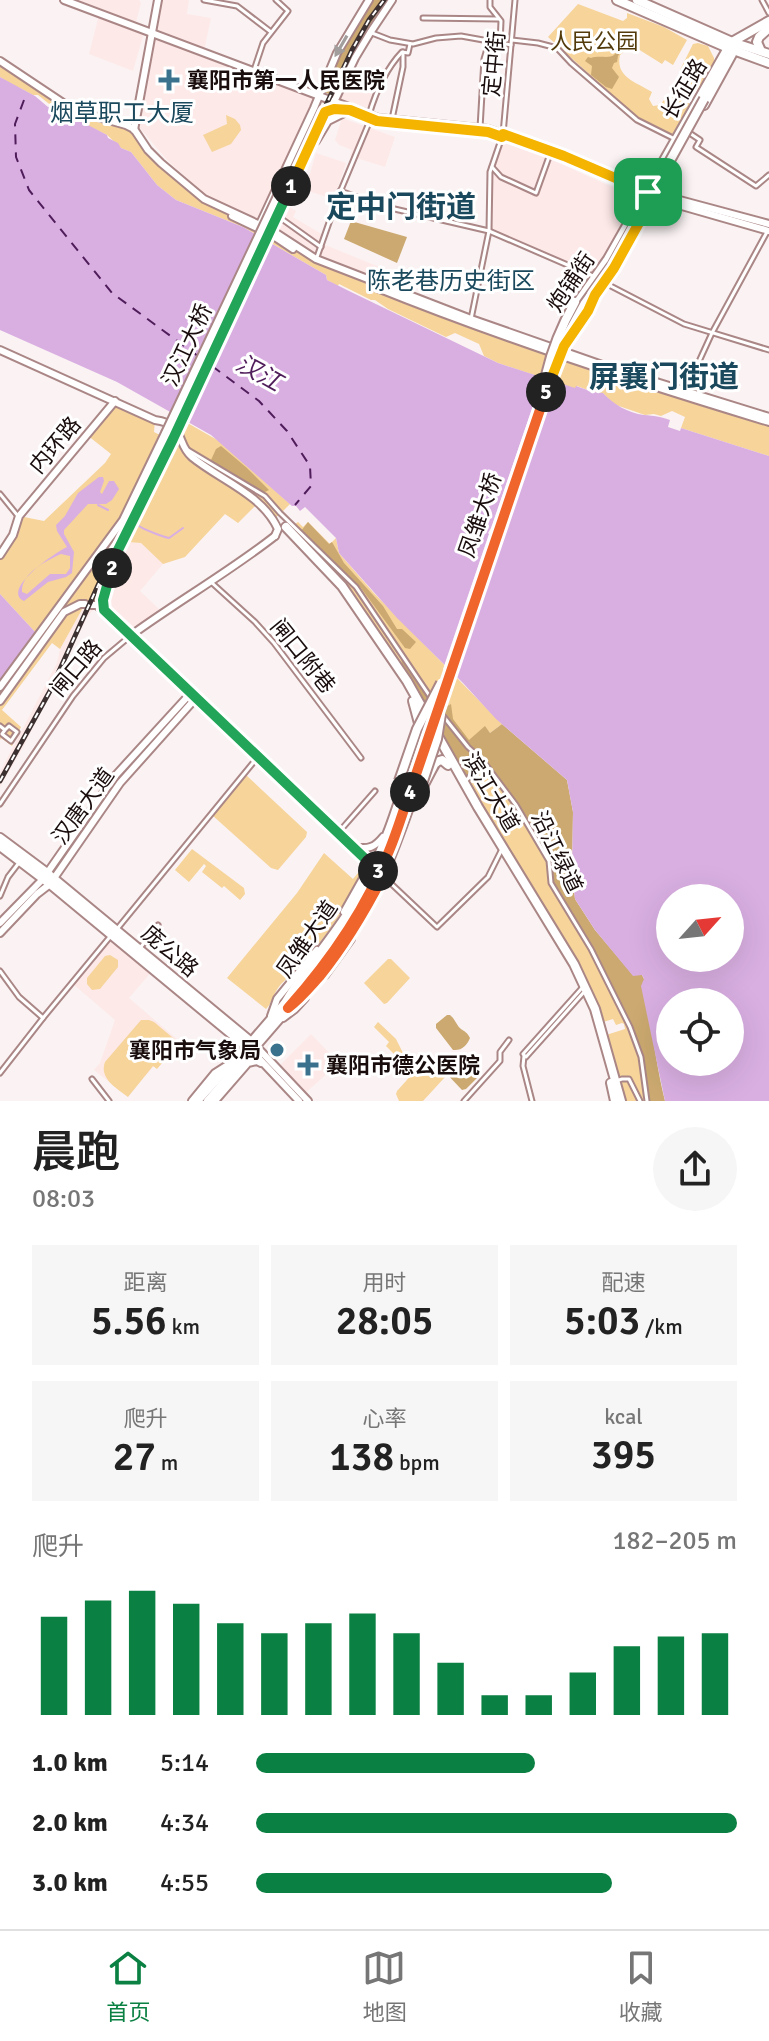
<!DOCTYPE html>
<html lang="zh">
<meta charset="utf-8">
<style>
body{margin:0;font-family:Signika,"Noto Sans SC",sans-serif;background:#f6f6f6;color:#222;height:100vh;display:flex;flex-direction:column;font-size:30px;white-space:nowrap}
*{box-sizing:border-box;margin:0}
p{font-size:26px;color:#767676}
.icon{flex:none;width:44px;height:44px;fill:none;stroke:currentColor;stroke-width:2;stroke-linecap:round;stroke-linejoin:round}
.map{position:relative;height:1101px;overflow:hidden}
.side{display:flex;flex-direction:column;background:#fff;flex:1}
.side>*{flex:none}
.needle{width:52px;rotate:63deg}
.tools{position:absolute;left:656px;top:884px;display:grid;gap:16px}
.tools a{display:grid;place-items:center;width:88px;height:88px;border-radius:50%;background:#fff;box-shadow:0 8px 32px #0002;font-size:40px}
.pin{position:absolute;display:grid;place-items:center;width:68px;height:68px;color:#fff;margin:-34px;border-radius:16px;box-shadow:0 4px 12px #0006}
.km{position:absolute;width:40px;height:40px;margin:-20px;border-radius:50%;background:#222;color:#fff;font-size:22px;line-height:40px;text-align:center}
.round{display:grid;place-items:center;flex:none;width:84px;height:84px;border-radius:42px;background:#f6f6f6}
.head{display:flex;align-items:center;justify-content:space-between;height:136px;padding:0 32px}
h1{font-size:44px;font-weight:600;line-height:60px}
.stats{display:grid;grid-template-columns:repeat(3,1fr);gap:12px;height:136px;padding:8px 32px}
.stats div{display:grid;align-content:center;border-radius:0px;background:#f6f6f6;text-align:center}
.stats b{font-size:40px;font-weight:600}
.stats small{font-size:22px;font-weight:400}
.stats p{font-size:22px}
.chart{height:224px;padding:16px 32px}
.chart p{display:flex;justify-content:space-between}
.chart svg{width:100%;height:144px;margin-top:8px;stroke:#0b8043;stroke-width:6}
ul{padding:0 32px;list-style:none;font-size:26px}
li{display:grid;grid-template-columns:128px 96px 1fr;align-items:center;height:60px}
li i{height:20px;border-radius:10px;background:#0b8043}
.tab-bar{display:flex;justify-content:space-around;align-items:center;height:112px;border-top:2px solid #e0e0e0;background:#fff;font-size:22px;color:#767676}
.tab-bar a{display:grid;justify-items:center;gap:4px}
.tab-bar .current{color:#0b8043}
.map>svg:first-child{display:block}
.built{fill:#fde9e8}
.green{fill:#f6d49a}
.forest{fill:#cba970}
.water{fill:#d9afe2;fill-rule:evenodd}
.pier{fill:#fbf3f3}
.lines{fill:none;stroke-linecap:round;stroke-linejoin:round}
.stream{stroke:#d9afe2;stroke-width:2}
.ferry{stroke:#501d5b;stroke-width:2;stroke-dasharray:10 8;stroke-linecap:butt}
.street-casing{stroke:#aa8786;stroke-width:7}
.secondary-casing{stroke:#aa8786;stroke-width:10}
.primary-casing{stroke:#aa8786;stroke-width:12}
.street{stroke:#fff;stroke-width:3}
.secondary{stroke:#fff;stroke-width:6}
.primary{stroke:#fff;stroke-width:8}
.rail-casing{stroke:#3c3030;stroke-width:5}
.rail{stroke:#fff;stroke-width:2;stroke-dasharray:6;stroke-linecap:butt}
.secondary-bridge-casing{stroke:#aa8786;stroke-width:10;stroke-linecap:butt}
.primary-bridge-casing{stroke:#aa8786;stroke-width:12;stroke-linecap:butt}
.secondary-bridge{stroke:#fff;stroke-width:6}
.primary-bridge{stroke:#fff;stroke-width:8}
.oneway{fill:#a39e9e}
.split-1-casing{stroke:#fff;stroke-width:16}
.split-2-casing{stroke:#fff;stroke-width:16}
.split-3-casing{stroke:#fff;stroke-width:16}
.split-4-casing{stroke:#fff;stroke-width:16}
.split-5-casing{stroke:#fff;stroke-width:16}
.split-6-casing{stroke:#fff;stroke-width:16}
.split-1{stroke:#f5b400;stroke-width:10}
.split-2{stroke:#22a559;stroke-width:10}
.split-3{stroke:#22a559;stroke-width:10}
.split-4{stroke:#f0652b;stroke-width:10}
.split-5{stroke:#f0652b;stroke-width:10}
.split-6{stroke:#f5b400;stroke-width:10}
.poi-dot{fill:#3a718c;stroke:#fff;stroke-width:3}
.labels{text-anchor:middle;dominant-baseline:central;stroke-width:6;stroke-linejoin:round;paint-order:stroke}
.park-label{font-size:22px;fill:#523a0b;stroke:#fff}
.street-label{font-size:22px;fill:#1a0d0d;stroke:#fff}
.poi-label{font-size:22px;font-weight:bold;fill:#1a0d0d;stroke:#fff;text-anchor:start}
.neighbourhood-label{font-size:24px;fill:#1a485c;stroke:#fff}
.water-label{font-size:24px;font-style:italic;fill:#501d5b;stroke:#fff}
.district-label{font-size:30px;font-weight:bold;fill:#1a485c;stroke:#fff}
</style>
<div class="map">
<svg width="769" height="1101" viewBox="0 0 769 1101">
<rect width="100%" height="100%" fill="#fbf3f3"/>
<g class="built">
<polygon points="64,0 139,0 141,3 135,26 145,29 133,71 89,54 99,15"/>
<polygon points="162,0 189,0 187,14 211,18 204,51 318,95 260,223 210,200 167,160 139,127"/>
<polygon points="352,74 379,84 373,97 370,111 341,100 340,97 349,77"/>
<polygon points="342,118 395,137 385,167 350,156 352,150 339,145 335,140"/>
<polygon points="503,142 550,159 632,196 634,209 594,276 490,230 492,172"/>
<polygon points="316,153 346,163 334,199 301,189 304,179 308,180"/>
<polygon points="286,205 296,211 293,217 325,236 323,244 377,266 395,271 389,288 316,259 274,231"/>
<polygon points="128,542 141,543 163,564 140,591 162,612 130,636 104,610 103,604 104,594 121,564"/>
<polygon points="85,604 97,605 88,616 25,744 0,787 0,772 57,663 60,649"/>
<polygon points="112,935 153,970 129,998 178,1040 127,1096 94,1070 100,1063 115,1020 72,983"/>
<polygon points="311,1034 339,1063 303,1095 277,1068"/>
</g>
<g class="green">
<path d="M578 4 623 21 627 18V13L664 27 687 40 673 65 665 60 662 64 638 49 630 47 620 55C615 77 636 82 652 92L649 99 653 106 660 105 664 100 669 103 674 95 690 104 672 135 638 118 548 37Z"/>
<polygon points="698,43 708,46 714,58 714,63 698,90 683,81 686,74 680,70 693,44"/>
<polygon points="0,66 62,106 78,114 126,129 133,133 145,152 157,164 203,202 272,235 315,262 461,317 769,423 769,456 681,428 685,417 672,411 661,416 654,414 645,415 613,404 603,393 593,392 577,386 576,389 498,363 484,356 479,344 455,333 446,337 388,309 375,300 371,300 339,284 338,286 327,280 326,275 243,227 176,200 157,185 131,152 121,148 107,135 58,111 38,95 33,95 20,88 16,87 0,77"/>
<polygon points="226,115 235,119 240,125 241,130 231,144 212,152 203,135 227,124"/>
<polygon points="115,401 155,420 154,432 164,437 106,546 116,554 97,605 85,604 60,649 52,643 2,710 21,727 12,746 1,738 0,740 0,680 36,633 0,594 0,555 13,535 19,516 44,521 105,463 111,454 87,435"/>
<polygon points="184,421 219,441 290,504 283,511 295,524 298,522 303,527 308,522 330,544 336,538 339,553 373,592 502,724 490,733 485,727 516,805 549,861 630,1027 641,1057 647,1101 621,1101 603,1036 625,1029 624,1024 622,1023 616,1025 613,1019 600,1023 551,922 340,580 279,515 276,517 257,504 238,523 225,514 185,557 163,564 141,543 128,542 173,439 183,446 179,432"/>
<polygon points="246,775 307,832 306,837 278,870 271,868 212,815"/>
<polygon points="192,849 244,888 245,894 240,900 224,886 222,888 202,872 206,866 204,864 189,882 175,870"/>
<path d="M324 853 353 879 363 867C356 898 321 942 300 967 294 974 284 979 278 988 273 995 272 1003 266 1009L227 978 297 893Z"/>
<polygon points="110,955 118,960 118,967 100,989 92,990 87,984 87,978 105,956"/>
<polygon points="388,959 391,959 410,978 387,1003 384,1004 364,983"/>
<path d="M141 1020H149L154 1022 179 1043 157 1069 153 1066 128 1097C116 1088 99 1078 105 1062Z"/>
<polygon points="378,1022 396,1039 405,1057 417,1069 426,1060 428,1060 446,1076 423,1101 399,1101 396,1094 397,1091 415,1071 411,1071 386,1046 389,1042 374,1027"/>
</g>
<g class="forest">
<polygon points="369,0 392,0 370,33 336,97 322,91 336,54"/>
<path d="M620 48 622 50 618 56 617 62 614 63 612 68 619 77 612 89 606 87 591 75 592 66 585 61 588 57 591 58C599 55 609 59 614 55 616 53 618 50 620 48Z"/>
<polygon points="351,221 407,237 397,263 344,239"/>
<polygon points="221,446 247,468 269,490 263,493 214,463 211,460 216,449"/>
<polygon points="308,522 329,544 332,542 344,563 383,606 397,629 402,629 416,642 410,649 405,648 361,588 301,531"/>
<path d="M401 653 440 710 451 704 453 719 469 740 485 726 490 733 502 724 567 780 573 812 572 873 575 899 595 930 633 975H642L644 979C651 1020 655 1061 665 1101H647L641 1057 630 1027 591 949 551 883 549 861 516 805 483 762 466 780 402 667Z"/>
<path d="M447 1015H450C455 1019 457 1026 461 1029 465 1032 467 1032 470 1038 467 1045 462 1051 453 1050L436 1028V1024Z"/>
<polygon points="456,1055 465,1056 480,1071 477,1078 466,1089 462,1090 443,1070"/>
</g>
<g class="water">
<path d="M0 77 35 96 48 107 52 106 107 135 108 138 118 143 121 148 131 152 157 185 176 200 243 227 326 275 327 280 349 291 498 363 575 388 576 386 593 392 603 393C613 404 628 413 644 415 655 416 659 416 670 420L668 427 680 431 681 428 769 456V1101H665L641 986 644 979 642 975 633 976 595 930 575 899 572 873 573 812 567 780 496 719 463 683 397 618 339 553 336 538 305 507 300 511 296 506H292L211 435 117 382 0 330ZM670 898H730V958H670ZM670 1002H730V1062H670Z"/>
<path d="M99 477H103L104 481 100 492 102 494 109 481H114L119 489 112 500 106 504H88L64 530V534L74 552 72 573 66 577 48 582 24 601C0 590 56 552 67 547L57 531 56 525 65 516 78 493ZM61 554 70 556V568L66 574H50L27 594 22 592C21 573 46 561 61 554Z"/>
<polygon points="0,594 36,633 0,680"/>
</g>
<g class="pier">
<polygon points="258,230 269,236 182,424 170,417"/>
<polygon points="543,374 555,378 553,381 555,382 553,387 552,386 501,533 502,534 499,539 452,678 443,669 489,534 488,533 491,528 541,383 538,381"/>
</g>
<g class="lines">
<g class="stream">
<polyline points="98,505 108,510"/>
<path d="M139 526C143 529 163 537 169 538L183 528"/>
</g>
<g class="ferry">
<polyline points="24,100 15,124 16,157 29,190 112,293 206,362"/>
<polyline points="212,366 259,401 287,431 310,466 311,486 295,505"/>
</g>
<defs>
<g id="street">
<polyline points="204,0 237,6 271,32"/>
<polyline points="490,0 490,7 501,21 500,44"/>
<polyline points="762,0 769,13"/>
<polyline points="423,18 498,19"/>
<polyline points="372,33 390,40 413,44 436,38 461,36 511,45"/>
<polyline points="512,40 538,43 557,48 571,63 637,120 675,139"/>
<polyline points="254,70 263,43 288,11 276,0"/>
<path d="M369 115C376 91 385 70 402 52L408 53 410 44"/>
<polyline points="392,119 403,67 403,52"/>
<polyline points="480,128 484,59 489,42"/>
<polyline points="688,132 700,140 696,147 756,186 769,175"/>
<polyline points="492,167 501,177 536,193 550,154"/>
<polyline points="340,191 386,207 489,231 593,276"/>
<polyline points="279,217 321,247"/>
<polyline points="317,257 338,197 371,118"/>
<polyline points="603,282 684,324 769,350"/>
<polyline points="471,319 489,231 490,172 503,134 515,0"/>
<polyline points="685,392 712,333 767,232"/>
<polyline points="188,450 265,496 280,513 356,587 431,698"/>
<polyline points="0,494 18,516"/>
<polyline points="211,582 255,622 274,643 361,758"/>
<polyline points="444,717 468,747 483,761 516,805 549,861 551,883 591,949 630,1027 641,1057 647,1101"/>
<polyline points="0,726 5,730 2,734 11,741 17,732 9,726 5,730"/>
<polyline points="465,781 480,768 482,760"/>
<polyline points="0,804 73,696 104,658 129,637"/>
<polyline points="338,833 375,791"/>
<polyline points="383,876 437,927 488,877 501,851"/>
<polyline points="0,896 8,877 18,864"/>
<polyline points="117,929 257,758"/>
<polyline points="140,948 158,925"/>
<polyline points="0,971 19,997 43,1018 109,938"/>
<polyline points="582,988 523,1054 526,1057 584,992"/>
<polyline points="524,1056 523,1066 532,1101"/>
<polyline points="0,1073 43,1018"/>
<polyline points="92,1079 109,1101"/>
<polyline points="616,1081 622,1079 629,1079 640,1101"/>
<polyline points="464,1101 500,1061 500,1052 509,1040"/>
</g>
<g id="secondary">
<polyline points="64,0 378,118 488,129 564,156 646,191 769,224"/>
<polyline points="0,61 63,103 91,115 126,125 134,129 148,150 161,163 204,199 273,231 316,259 471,319 608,367 769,417"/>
<polyline points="134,130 158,0"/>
<polyline points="316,141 328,121 350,110"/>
<polyline points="293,182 325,112 333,104 355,58 370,33 392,0"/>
<polyline points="629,188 634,195 636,207"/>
<polyline points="647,196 769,231"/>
<polyline points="232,216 272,235 293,249"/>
<polyline points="259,226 314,108 337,53 369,0"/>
<path d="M375 287C504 339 636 382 769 422"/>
<path d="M0 350 155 420C186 424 176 444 192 457 220 480 262 494 278 529L275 536"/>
<polyline points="0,555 13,535 19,516 115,401"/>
<polyline points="91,605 97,605 104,594 116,554 173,439"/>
<polyline points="97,605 376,869"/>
<path d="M130 636C178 601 229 572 275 536"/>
<polyline points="0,687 123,520 165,433"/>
<polyline points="0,701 64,612 80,604 85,604"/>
<path d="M355 847C368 850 375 847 383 837"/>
<polyline points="344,912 366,873"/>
<polyline points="0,923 43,879 115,776 190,694"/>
<polyline points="0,933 37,894 50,884 120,783 195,699"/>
<polyline points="325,975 351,939"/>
<polyline points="271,1016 277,999 317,950"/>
<polyline points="283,1018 295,1009 305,998"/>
<polyline points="256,1046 308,1101"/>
<polyline points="252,1051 299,1101"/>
<polyline points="192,1101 215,1073 226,1066"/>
<polyline points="215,1101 248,1063 257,1061 261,1063"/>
</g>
<g id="primary">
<polyline points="617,0 728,48 769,63"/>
<polyline points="637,0 732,42 769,54"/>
<polyline points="761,51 757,42 759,37 769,28"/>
<polyline points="704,105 732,54"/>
<polyline points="573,309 608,259 728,48 732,42 769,21"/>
<polyline points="588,311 595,295"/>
<polyline points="286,527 342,586 407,681 478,807 574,964 595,1009 621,1101"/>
<polyline points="413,701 420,727"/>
<path d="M417 798C420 793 434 764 436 763 437 761 440 761 442 760L448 765"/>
<polyline points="0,838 47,873 256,1046"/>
<polyline points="0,846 50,884 252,1051"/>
<path d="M284 1005C305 968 335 936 357 899 390 843 406 777 426 716"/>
<path d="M288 1008C301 999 311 986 322 973 384 899 404 820 435 731"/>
<polyline points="611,1083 615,1101"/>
<polyline points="197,1101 217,1079 236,1060 286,1002"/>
<polyline points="208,1101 291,1005"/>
</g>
</defs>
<use href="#street" class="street-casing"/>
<use href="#secondary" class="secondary-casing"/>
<use href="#primary" class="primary-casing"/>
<use href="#street" class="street"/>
<use href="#secondary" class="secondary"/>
<use href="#primary" class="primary"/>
<defs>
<polyline id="rail" points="0,781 50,691 105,570 171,434 352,50 369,20 384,0"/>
</defs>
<use href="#rail" class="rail-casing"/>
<use href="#rail" class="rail"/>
<defs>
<g id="secondary-bridge">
<polyline points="165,433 286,177"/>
<polyline points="173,439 293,182"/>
</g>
<g id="primary-bridge">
<polyline points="570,337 588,311"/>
<path d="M546 375C552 349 562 325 575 302"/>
<polyline points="399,781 417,729 441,683"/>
<polyline points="420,790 437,739 441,714"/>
<path d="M313 977C345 938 368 897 389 852L562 345 585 303 613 264 704 99"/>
</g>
</defs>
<use href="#secondary-bridge" class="secondary-bridge-casing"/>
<use href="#primary-bridge" class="primary-bridge-casing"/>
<use href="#secondary-bridge" class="secondary-bridge"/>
<use href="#primary-bridge" class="primary-bridge"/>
</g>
<defs><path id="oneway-solid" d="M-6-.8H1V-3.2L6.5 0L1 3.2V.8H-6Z" transform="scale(2)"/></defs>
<use class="oneway" href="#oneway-solid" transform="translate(341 46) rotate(120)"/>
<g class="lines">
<defs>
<polyline id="split-1" points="291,186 325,112 334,109 350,110 377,121 488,132 502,137 503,134 564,156 648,192"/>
<polyline id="split-2" points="112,568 116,554 173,439 291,186"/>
<polyline id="split-3" points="112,568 103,600 104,610 378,871"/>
<path id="split-4" d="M378 871 383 876C364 913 345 945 319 977 309 988 300 999 288 1008 329 962 366 909 389 851 397 832 403 811 410 792"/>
<polyline id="split-5" points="410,792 546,392"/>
<polyline id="split-6" points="546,392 564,346 588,311 595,295 614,268 655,194 648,192"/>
</defs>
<use href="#split-1" class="split-1-casing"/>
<use href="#split-2" class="split-2-casing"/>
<use href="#split-3" class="split-3-casing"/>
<use href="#split-4" class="split-4-casing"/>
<use href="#split-5" class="split-5-casing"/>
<use href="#split-6" class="split-6-casing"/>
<use href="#split-1" class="split-1"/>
<use href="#split-2" class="split-2"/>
<use href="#split-3" class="split-3"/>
<use href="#split-4" class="split-4"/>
<use href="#split-5" class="split-5"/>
<use href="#split-6" class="split-6"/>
</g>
<g class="poi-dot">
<path d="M165 68h8v8h8v8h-8v8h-8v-8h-8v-8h8z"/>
<circle cx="277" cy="1050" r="8"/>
<path d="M304 1053h8v8h8v8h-8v8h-8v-8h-8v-8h8z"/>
</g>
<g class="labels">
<g class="park-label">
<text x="594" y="41">人民公园</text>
</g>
<g class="street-label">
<text transform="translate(494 64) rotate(-85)">定中街</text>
<text transform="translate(684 89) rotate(-59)">长征路</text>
<text transform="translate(571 282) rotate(-56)">炮铺街</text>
<text transform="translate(187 345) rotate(-65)">汉江大桥</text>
<text transform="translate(55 445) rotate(-50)">内环路</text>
<text transform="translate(480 515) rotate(-71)">凤雏大桥</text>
<text transform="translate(303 656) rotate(51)">闸口附巷</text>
<text transform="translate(76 668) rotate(-50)">闸口路</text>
<text transform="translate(491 792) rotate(59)">滨江大道</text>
<text transform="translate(83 806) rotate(-54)">汉唐大道</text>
<text transform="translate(557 852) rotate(64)">沿江绿道</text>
<text transform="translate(307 939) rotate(-55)">凤雏大道</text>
<text transform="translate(170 951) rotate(40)">庞公路</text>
</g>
<g class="poi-label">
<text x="187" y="80">襄阳市第一人民医院</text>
<text x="261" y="1050" text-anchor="end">襄阳市气象局</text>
<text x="326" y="1065">襄阳市德公医院</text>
</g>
<g class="neighbourhood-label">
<text x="122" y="113">烟草职工大厦</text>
<text x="451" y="281">陈老巷历史街区</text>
</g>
<g class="water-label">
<text transform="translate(259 373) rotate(29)">汉江</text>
</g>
<g class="district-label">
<text x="401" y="207">定中门街道</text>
<text x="664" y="377">屏襄门街道</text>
</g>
</g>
</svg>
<div class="tools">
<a><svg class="needle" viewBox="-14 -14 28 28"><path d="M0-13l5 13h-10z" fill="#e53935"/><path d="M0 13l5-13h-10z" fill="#767676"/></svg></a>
<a><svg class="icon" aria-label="locate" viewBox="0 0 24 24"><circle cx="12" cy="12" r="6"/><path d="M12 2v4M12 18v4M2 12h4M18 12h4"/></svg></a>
</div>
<div class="pin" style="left:648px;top:192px;background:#1e9e55"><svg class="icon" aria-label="arrive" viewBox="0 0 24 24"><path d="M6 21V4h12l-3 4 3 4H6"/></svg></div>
<b class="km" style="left:291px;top:186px">1</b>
<b class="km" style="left:112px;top:568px">2</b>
<b class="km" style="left:378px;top:871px">3</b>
<b class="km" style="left:410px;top:792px">4</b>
<b class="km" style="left:546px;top:392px">5</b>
</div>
<section class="side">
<div class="head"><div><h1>晨跑</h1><p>08:03</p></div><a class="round"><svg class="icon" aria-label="share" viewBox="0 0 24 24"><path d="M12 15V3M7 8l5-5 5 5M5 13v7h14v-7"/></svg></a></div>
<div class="stats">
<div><p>距离</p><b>5.56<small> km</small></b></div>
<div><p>用时</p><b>28:05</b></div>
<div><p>配速</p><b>5:03<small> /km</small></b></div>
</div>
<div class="stats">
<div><p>爬升</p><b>27<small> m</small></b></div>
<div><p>心率</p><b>138<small> bpm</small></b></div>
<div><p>kcal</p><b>395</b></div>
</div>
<div class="chart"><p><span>爬升</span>182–205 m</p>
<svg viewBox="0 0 160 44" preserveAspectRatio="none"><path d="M5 44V14M15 44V9M25 44V6M35 44V10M45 44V16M55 44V19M65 44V16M75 44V13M85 44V19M95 44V28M105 44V38M115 44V38M125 44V31M135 44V23M145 44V20M155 44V19"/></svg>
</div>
<ul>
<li><b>1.0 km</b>5:14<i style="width:58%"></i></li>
<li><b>2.0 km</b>4:34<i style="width:100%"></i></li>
<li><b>3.0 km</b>4:55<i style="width:74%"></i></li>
</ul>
</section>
<nav class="tab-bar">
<a class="current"><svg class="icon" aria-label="home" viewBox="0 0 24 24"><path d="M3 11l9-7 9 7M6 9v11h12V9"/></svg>首页</a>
<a><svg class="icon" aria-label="map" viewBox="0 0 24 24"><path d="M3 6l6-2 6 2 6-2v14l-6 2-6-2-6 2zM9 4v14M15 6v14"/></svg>地图</a>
<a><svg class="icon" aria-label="saved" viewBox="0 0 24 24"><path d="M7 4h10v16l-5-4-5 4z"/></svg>收藏</a>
</nav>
